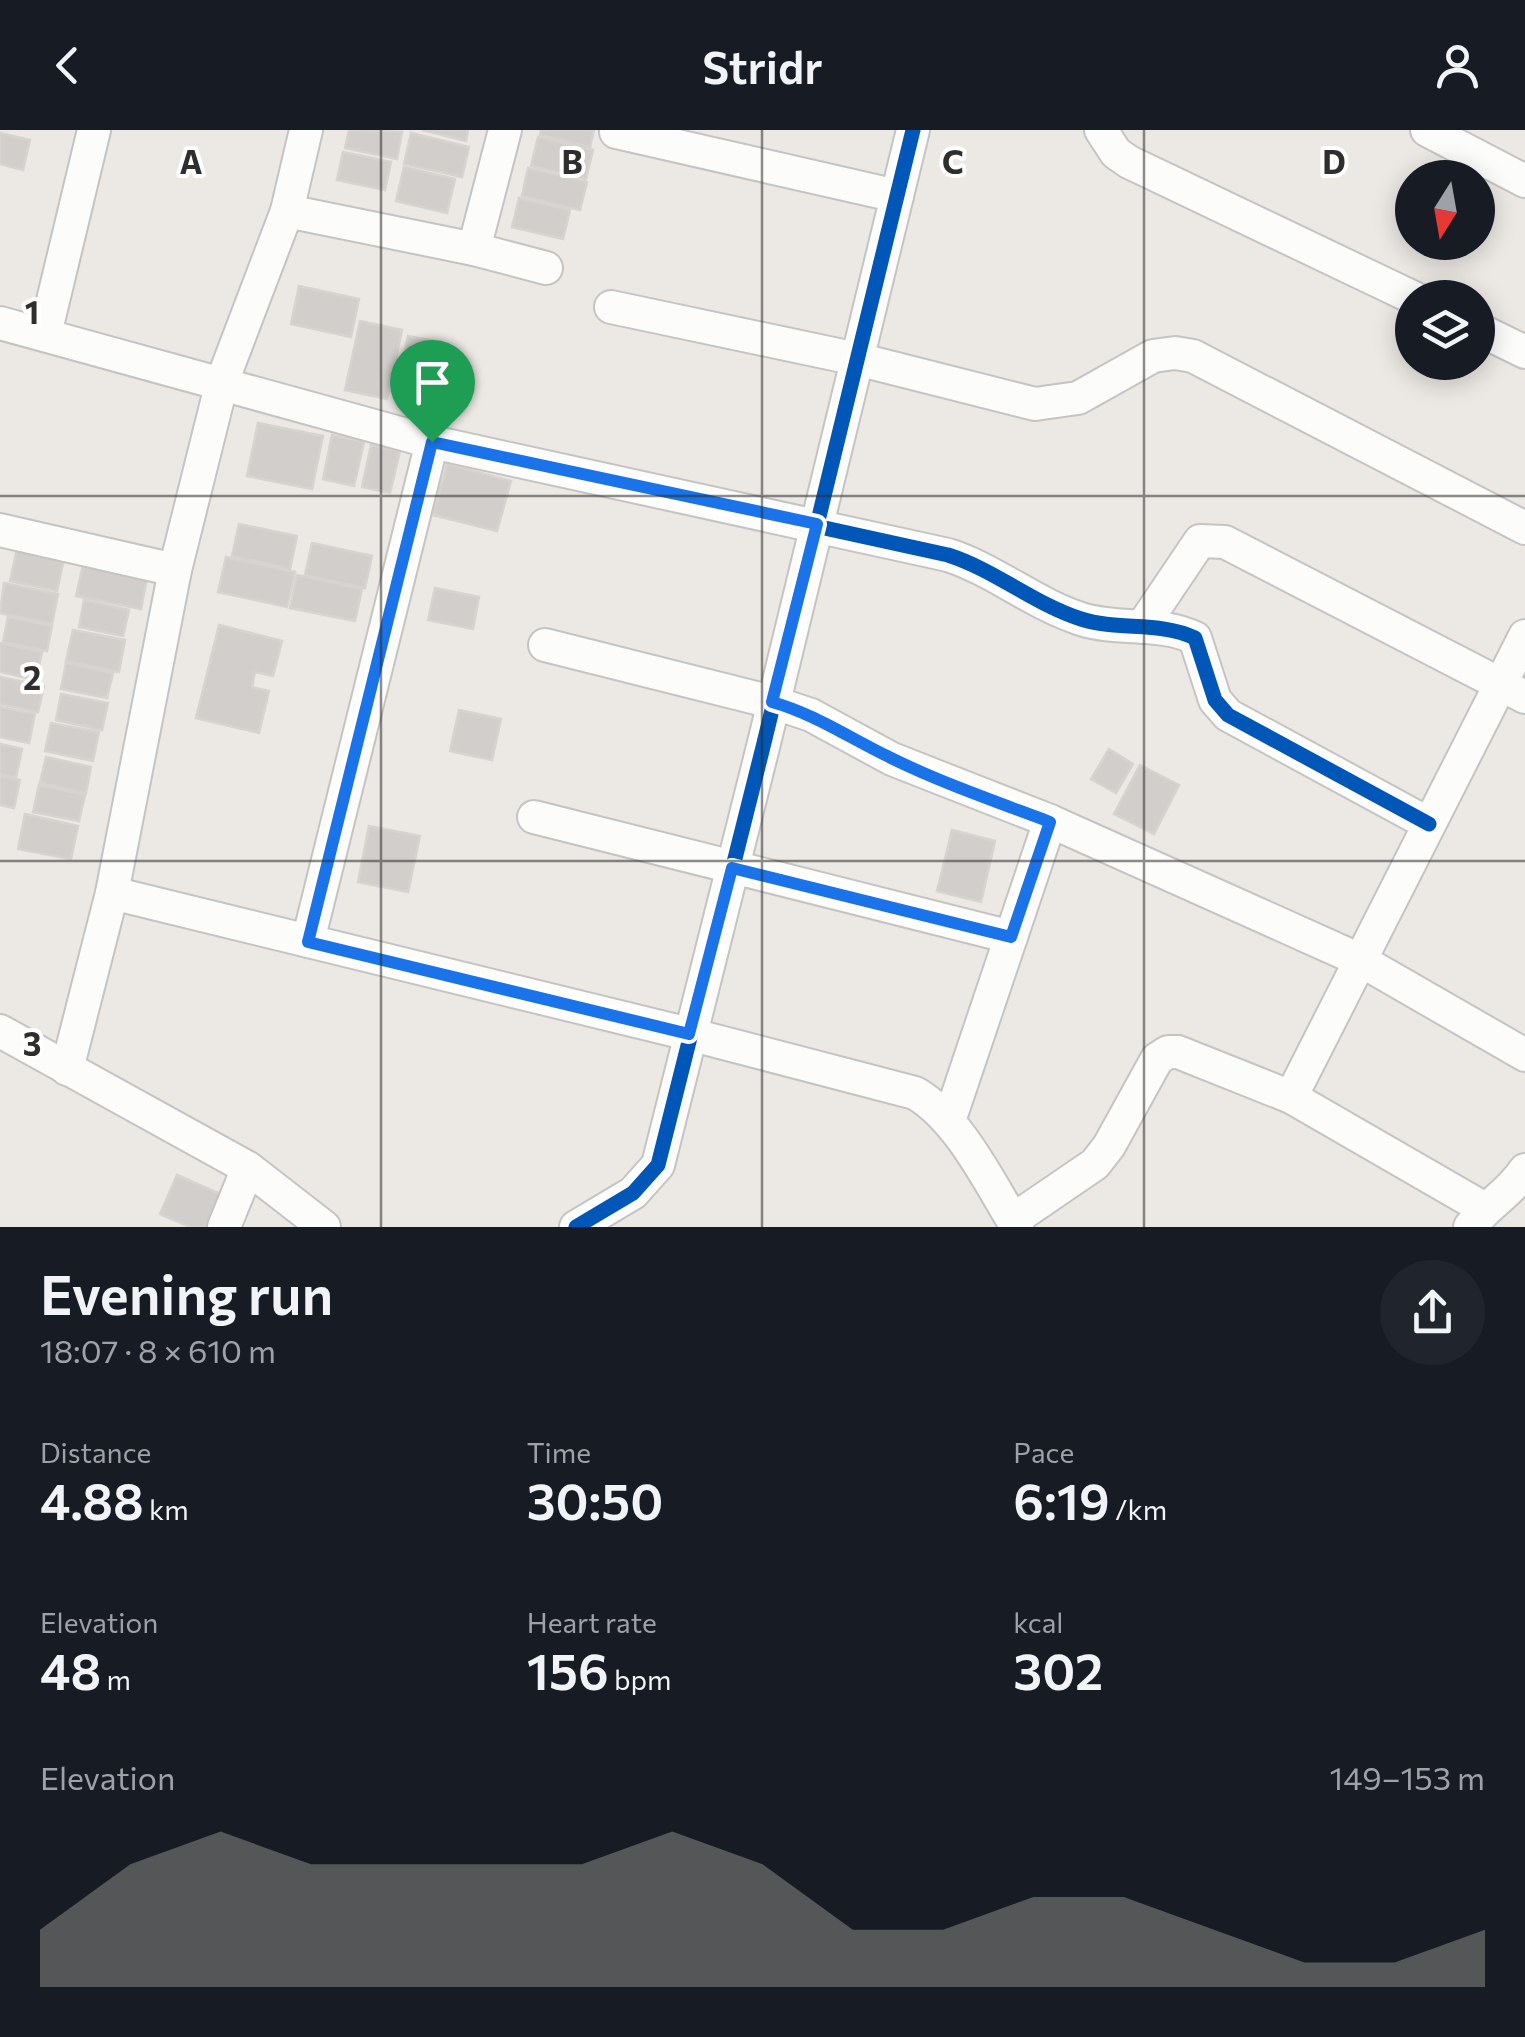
<!DOCTYPE html>
<meta charset="utf-8">
<style>
body{margin:0;font-family:Commissioner,sans-serif;background:#20242c;color:#f1f3f6;height:100vh;display:flex;flex-direction:column;font-size:38px;white-space:nowrap}
*{box-sizing:border-box;margin:0}
p{font-size:32px;color:#9ea1a6}
.icon{flex:none;width:55px;height:55px;fill:none;stroke:currentColor;stroke-width:2;stroke-linecap:round;stroke-linejoin:round}
.map{position:relative;height:1097px;overflow:hidden}
.panel{display:flex;flex-direction:column;background:#171b24;flex:1}
.panel>*{flex:none}
.needle{width:65px;rotate:191deg}
.tools{position:absolute;left:1395px;top:30px;display:grid;gap:20px}
.tools a{display:grid;place-items:center;width:100px;height:100px;border-radius:50%;background:#171b24;box-shadow:0 5px 25px #0003;font-size:50px}
.pin{position:absolute;display:grid;place-items:center;width:85px;height:85px;color:#fff;margin:-102px -42px;border-radius:50% 50% 50% 0;rotate:-45deg;box-shadow:0 0 10px #0007}
.pin .icon{rotate:45deg}
.round{display:grid;place-items:center;flex:none;width:105px;height:105px;border-radius:52px;background:#20242c}
.headline{display:flex;align-items:center;justify-content:space-between;height:170px;padding:0 40px}
h1{font-size:55px;font-weight:600;line-height:75px}
.metrics{display:grid;grid-template-columns:repeat(3,1fr);gap:15px;height:170px;padding:10px 40px}
.metrics div{display:grid;align-content:center}
.metrics b{font-size:50px;font-weight:600}
.metrics small{font-size:28px;font-weight:400}
.metrics p{font-size:28px}
.chart{height:280px;padding:20px 40px}
.chart p{display:flex;justify-content:space-between}
.chart svg{width:100%;height:180px;margin-top:10px;fill:#706f6e;opacity:.7}
header{display:flex;justify-content:space-between;align-items:center;height:130px;padding:0 40px;background:#171b24;font-size:45px;font-weight:600}
.map>svg:first-child{display:block}
.building{fill:#d1cecb;stroke:#d7d4d0;stroke-width:2.5}
.lines{fill:none;stroke-linecap:round;stroke-linejoin:round}
.minor-casing{stroke:#c5c4c5;stroke-width:36}
.minor{stroke:#fcfcfb;stroke-width:32}
.cycleway-casing{stroke:#fff;stroke-width:21}
.cycleway{stroke:#0057b8;stroke-width:15}
.route-casing{stroke:#fff;stroke-width:20}
.route{stroke:#1a73e8;stroke-width:12}
.grid{fill:none;stroke:#2e2e2e;stroke-width:2.5;stroke-opacity:0.55}
.grid-label{font-size:32px;text-anchor:middle;font-weight:bold;fill:#2e2e2e;stroke:#fff;stroke-width:8;stroke-linejoin:round;paint-order:stroke}
</style>
<header><svg class="icon" aria-label="back" viewBox="0 0 24 24"><path d="M15 5l-7 7 7 7"/></svg>Stridr<svg class="icon" aria-label="person" viewBox="0 0 24 24"><circle cx="12" cy="8" r="4"/><path d="M4 21q1-7 8-7t8 7"/></svg></header>
<div class="map">
<svg width="1525" height="1097" viewBox="0 0 1525 1097">
<rect width="100%" height="100%" fill="#ece8e4"/>
<g class="building">
<polygon points="349,0 402,2 397,29 345,18"/>
<polygon points="422,0 468,0 466,11"/>
<polygon points="541,0 594,0 590,17 540,5"/>
<polygon points="0,3 30,10 23,40 0,34"/>
<polygon points="411,3 469,17 462,47 404,34"/>
<polygon points="538,7 593,20 586,49 531,36"/>
<polygon points="343,22 391,32 385,60 337,50"/>
<polygon points="404,37 455,49 447,83 396,71"/>
<polygon points="528,38 587,52 580,80 522,66"/>
<polygon points="519,68 570,80 563,109 512,97"/>
<polygon points="299,156 359,169 351,207 291,194"/>
<polygon points="360,191 402,200 387,269 345,260"/>
<polygon points="408,206 440,212 429,261 398,255"/>
<polygon points="258,293 323,306 312,359 247,346"/>
<polygon points="332,305 364,312 354,356 323,349"/>
<polygon points="371,315 400,321 390,363 362,357"/>
<polygon points="447,334 511,351 497,401 433,385"/>
<polygon points="239,394 297,406 290,439 232,426"/>
<polygon points="312,413 372,426 365,458 305,445"/>
<polygon points="17,419 64,429 57,461 10,451"/>
<polygon points="226,427 295,442 287,477 218,462"/>
<polygon points="83,435 147,448 141,479 76,466"/>
<polygon points="297,445 362,459 355,491 290,478"/>
<polygon points="4,453 58,464 52,494 0,483"/>
<polygon points="435,458 479,467 473,499 428,490"/>
<polygon points="84,470 129,480 123,506 79,497"/>
<polygon points="8,487 52,496 47,521 3,512"/>
<polygon points="219,495 282,511 273,546 255,542 252,557 269,561 259,603 196,588"/>
<polygon points="73,500 125,510 119,542 66,531"/>
<polygon points="0,513 42,522 36,550 0,542"/>
<polygon points="66,533 113,543 107,568 61,559"/>
<polygon points="0,547 44,556 38,582 0,574"/>
<polygon points="61,564 108,573 102,600 56,590"/>
<polygon points="0,577 35,584 29,613 0,607"/>
<polygon points="459,580 501,589 492,630 450,621"/>
<polygon points="51,593 99,602 93,631 45,621"/>
<polygon points="0,614 22,619 16,648 0,644"/>
<polygon points="1109,619 1133,634 1116,663 1091,649"/>
<polygon points="46,627 91,637 86,663 40,653"/>
<polygon points="1140,635 1179,655 1154,704 1114,684"/>
<polygon points="0,646 20,650 14,678 0,675"/>
<polygon points="39,655 85,665 79,691 33,682"/>
<polygon points="25,684 78,696 71,729 18,719"/>
<polygon points="369,696 420,706 408,762 358,752"/>
<polygon points="952,700 995,711 981,772 937,761"/>
<polygon points="177,1045 227,1067 214,1097 190,1097 160,1084"/>
</g>
<g class="lines">
<defs>
<g id="minor">
<polyline points="1101,0 1116,23 1129,32 1414,168"/>
<polyline points="1427,0 1525,51"/>
<polyline points="616,2 897,66"/>
<polyline points="287,81 474,119 505,0"/>
<polyline points="474,119 546,138"/>
<polyline points="611,177 857,229 1035,274 1078,268 1153,226 1175,223 1193,226 1525,398"/>
<polyline points="0,193 432,312 308,811"/>
<polyline points="1478,199 1525,222"/>
<polyline points="45,204 94,0"/>
<path d="M432 312 948 425C995 440 1034 474 1081 489 1118 501 1160 491 1195 508L1215 570 1228 585 1429 694"/>
<polyline points="0,400 175,440"/>
<polyline points="1142,497 1200,411 1225,412 1525,567"/>
<polyline points="545,515 772,572 811,585 892,629 1050,691 1360,830 1525,925"/>
<polyline points="534,687 1011,807"/>
<path d="M112 763 689 904 915 963C959 988 990 1054 1017 1097"/>
<polyline points="0,901 248,1038 324,1097"/>
<polyline points="67,939 112,763 175,440 222,252 287,81 306,0"/>
<polyline points="949,991 1050,691"/>
<polyline points="1485,1079 1291,967 1525,506"/>
<polyline points="1013,1090 1095,1034 1109,1016 1157,929 1168,922 1178,922 1291,967"/>
<polyline points="224,1097 248,1038"/>
<polyline points="576,1097 633,1063 658,1035 763,617 913,0"/>
<path d="M1470 1097C1488 1074 1508 1065 1525 1040"/>
</g>
</defs>
<use href="#minor" class="minor-casing"/>
<use href="#minor" class="minor"/>
<defs>
<g id="cycleway">
<path d="M432 312 948 425C995 440 1034 474 1081 489 1118 501 1160 491 1195 508L1215 570 1228 585 1429 694"/>
<polyline points="576,1097 633,1063 658,1035 763,617 913,0"/>
</g>
</defs>
<use href="#cycleway" class="cycleway-casing"/>
<use href="#cycleway" class="cycleway"/>
</g>
<g class="lines">
<defs>
<path id="route" d="M432 312 817 394 772 572C815 584 851 609 891 628 942 653 997 672 1050 692L1011 807 732 738 689 904 308 812Z"/>
</defs>
<use href="#route" class="route-casing"/>
<use href="#route" class="route"/>
</g>
<path class="grid" d="M381 0V1097M762 0V1097M1144 0V1097M0 366H1525M0 731H1525"/>
<g class="grid-label">
<text x="191" y="44">A</text>
<text x="572" y="44">B</text>
<text x="953" y="44">C</text>
<text x="1334" y="44">D</text>
<text x="32" y="194">1</text>
<text x="32" y="560">2</text>
<text x="32" y="926">3</text>
</g>
</svg>
<div class="tools">
<a><svg class="needle" viewBox="-14 -14 28 28"><path d="M0-13l5 13h-10z" fill="#e53935"/><path d="M0 13l5-13h-10z" fill="#9ea1a6"/></svg></a>
<a><svg class="icon" aria-label="layers" viewBox="0 0 24 24"><path d="M12 4l9 5-9 5-9-5zM3 14l9 5 9-5"/></svg></a>
</div>
<div class="pin" style="left:432px;top:312px;background:#1e9e55"><svg class="icon" aria-label="arrive" viewBox="0 0 24 24"><path d="M6 21V4h12l-3 4 3 4H6"/></svg></div>
</div>
<section class="panel">
<div class="headline"><div><h1>Evening run</h1><p>18:07 · 8 × 610 m</p></div><a class="round"><svg class="icon" aria-label="share" viewBox="0 0 24 24"><path d="M12 15V3M7 8l5-5 5 5M5 13v7h14v-7"/></svg></a></div>
<div class="metrics">
<div><p>Distance</p><b>4.88<small> km</small></b></div>
<div><p>Time</p><b>30:50</b></div>
<div><p>Pace</p><b>6:19<small> /km</small></b></div>
</div>
<div class="metrics">
<div><p>Elevation</p><b>48<small> m</small></b></div>
<div><p>Heart rate</p><b>156<small> bpm</small></b></div>
<div><p>kcal</p><b>302</b></div>
</div>
<div class="chart"><p><span>Elevation</span>149–153 m</p>
<svg viewBox="0 0 160 44" preserveAspectRatio="none"><path d="M0 44V30L10 14L20 6L30 14L40 14L50 14L60 14L70 6L80 14L90 30L100 30L110 22L120 22L130 30L140 38L150 38L160 30V44z"/></svg>
</div>
</section>
